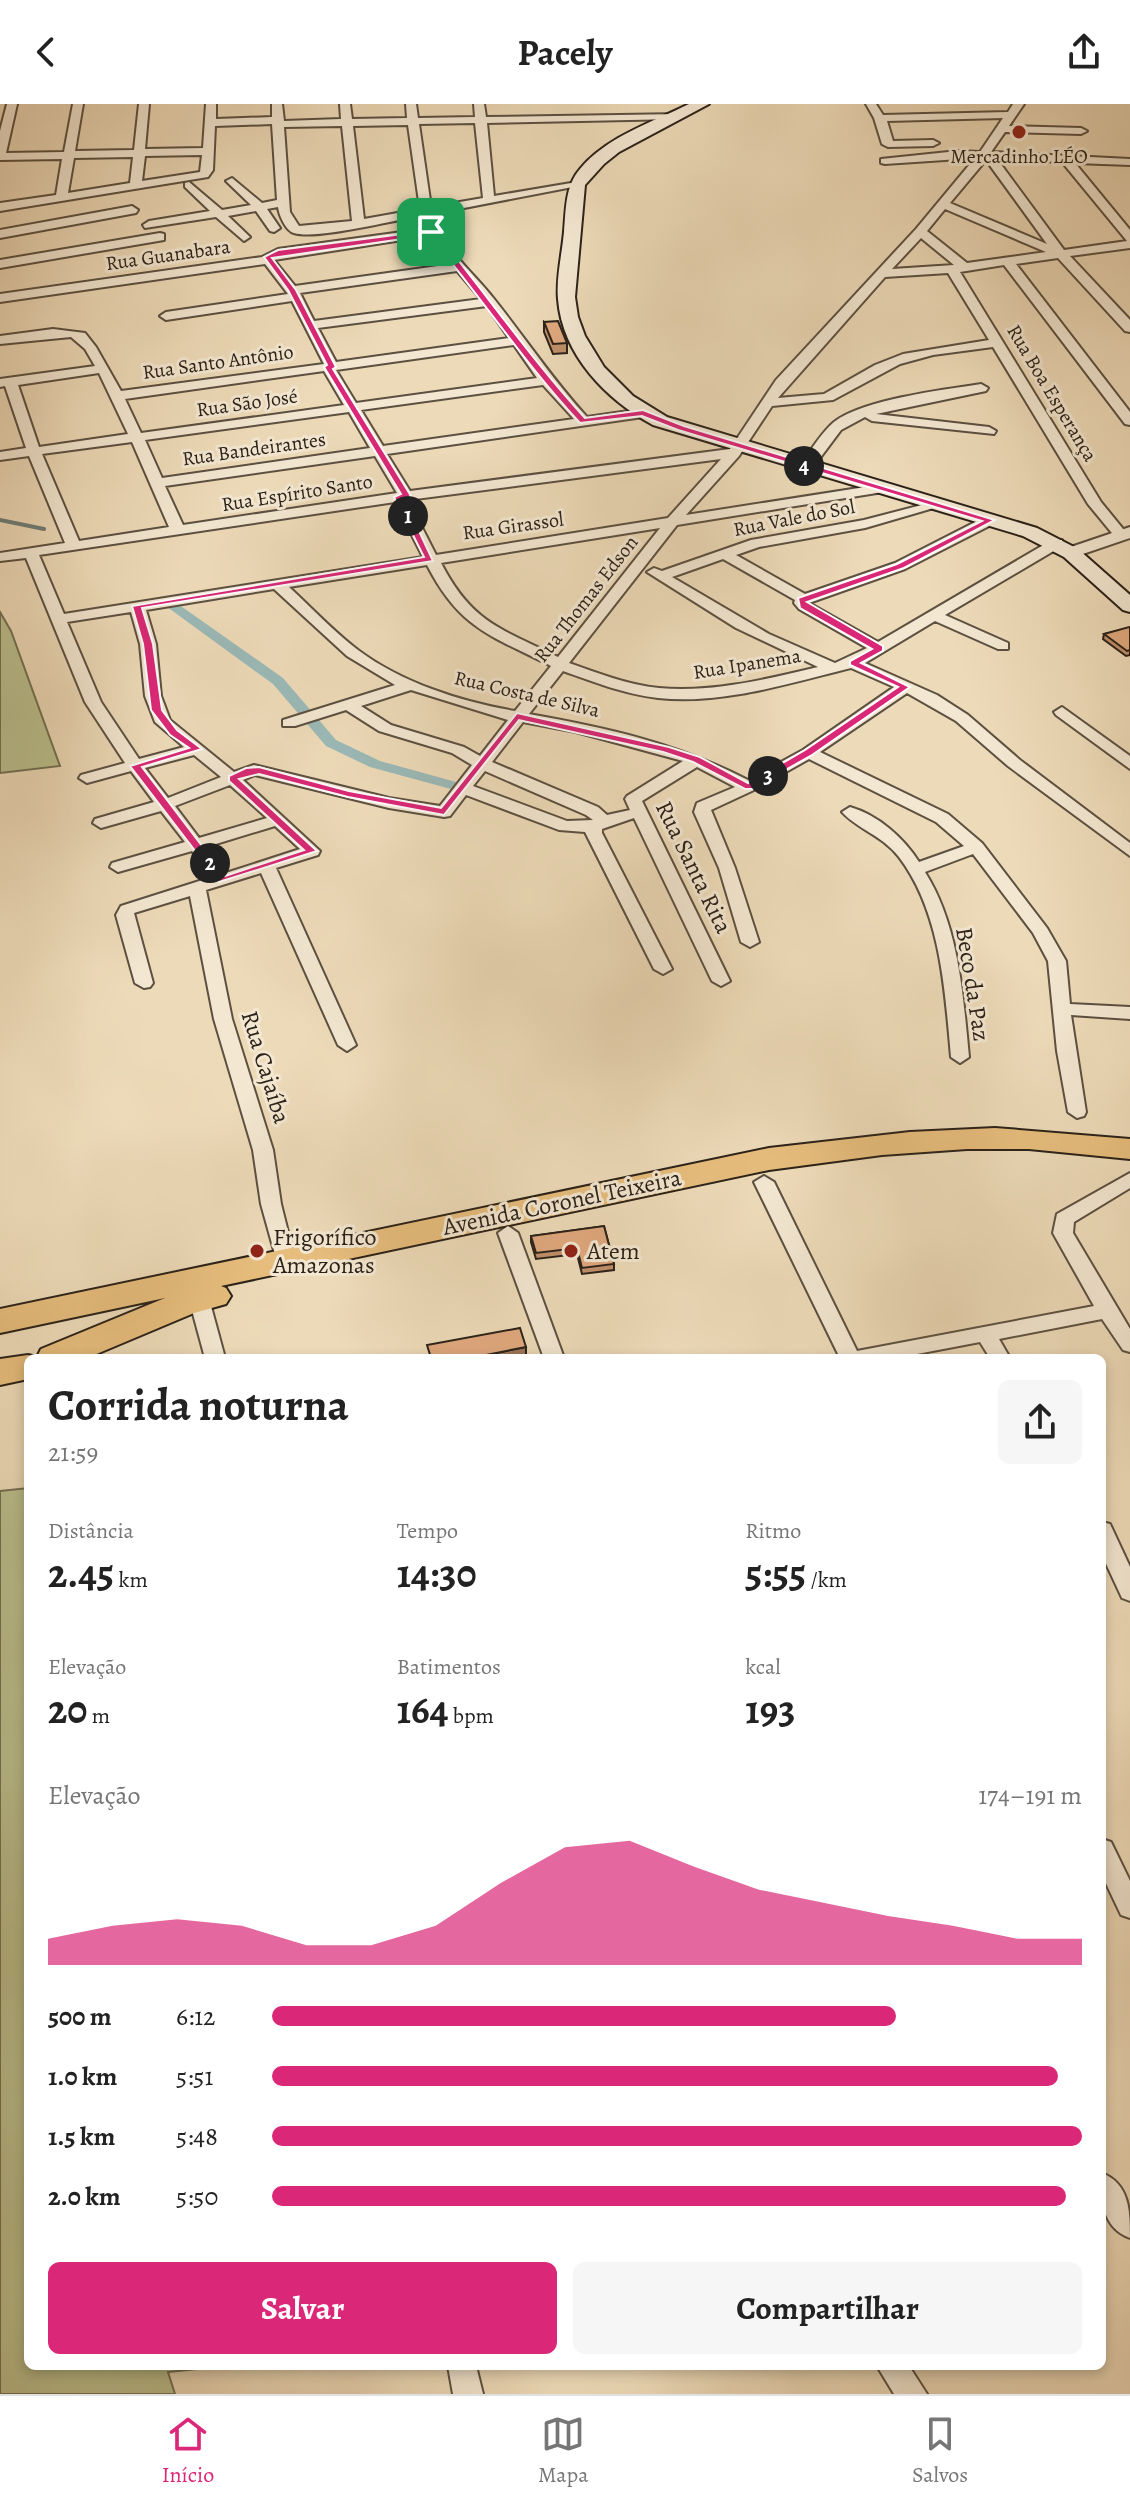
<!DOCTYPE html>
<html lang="pt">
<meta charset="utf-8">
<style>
body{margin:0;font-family:Alegreya,serif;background:#f6f6f6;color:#222;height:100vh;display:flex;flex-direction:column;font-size:30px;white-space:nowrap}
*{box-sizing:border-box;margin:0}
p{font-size:26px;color:#767676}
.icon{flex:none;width:44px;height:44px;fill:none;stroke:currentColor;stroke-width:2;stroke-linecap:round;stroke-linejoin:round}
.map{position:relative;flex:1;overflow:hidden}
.panel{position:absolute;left:24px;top:1250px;width:1082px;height:1016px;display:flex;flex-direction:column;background:#fff;border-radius:12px;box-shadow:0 4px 12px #0003}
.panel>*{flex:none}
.pin{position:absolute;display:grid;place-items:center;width:68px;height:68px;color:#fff;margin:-34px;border-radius:16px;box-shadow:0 4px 12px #0006}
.km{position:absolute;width:40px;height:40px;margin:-20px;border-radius:50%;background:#222;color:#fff;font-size:22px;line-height:40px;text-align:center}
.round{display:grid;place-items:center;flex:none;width:84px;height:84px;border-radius:12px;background:#f6f6f6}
.head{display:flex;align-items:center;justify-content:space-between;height:136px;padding:0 24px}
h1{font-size:44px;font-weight:700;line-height:60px}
.figures{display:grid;grid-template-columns:repeat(3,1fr);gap:12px;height:136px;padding:8px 24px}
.figures div{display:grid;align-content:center}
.figures b{font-size:40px;font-weight:700}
.figures small{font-size:22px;font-weight:400}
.figures p{font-size:22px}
.chart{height:224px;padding:16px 24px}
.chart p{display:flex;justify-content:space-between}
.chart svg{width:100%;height:144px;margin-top:8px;fill:#db2777;opacity:.7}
.cta{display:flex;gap:16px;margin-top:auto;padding:16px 24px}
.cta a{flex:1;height:92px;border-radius:12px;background:#db2777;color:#fff;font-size:32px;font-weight:700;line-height:92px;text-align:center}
.cta a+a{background:#f6f6f6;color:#222}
ul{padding:0 24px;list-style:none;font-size:26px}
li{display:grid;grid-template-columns:128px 96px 1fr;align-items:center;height:60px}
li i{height:20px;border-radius:10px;background:#db2777}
header{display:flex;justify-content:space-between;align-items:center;height:104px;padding:0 24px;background:#fff;font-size:36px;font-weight:700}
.tabs{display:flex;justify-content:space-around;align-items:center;height:112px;border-top:2px solid #e0e0e0;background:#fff;font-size:22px;color:#767676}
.tabs a{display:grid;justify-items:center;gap:4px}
.tabs .selected{color:#db2777}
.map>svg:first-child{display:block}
.green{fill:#babf8d;stroke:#727053;stroke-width:2}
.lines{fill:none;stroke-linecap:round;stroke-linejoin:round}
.stream{stroke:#6e7d78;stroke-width:4}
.canal{fill:#9bb9b7;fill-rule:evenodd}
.minor-casing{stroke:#5c5041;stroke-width:4}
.tertiary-casing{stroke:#5c5041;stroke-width:4}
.secondary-casing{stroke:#2b2219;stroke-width:4}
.trunk-casing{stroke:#2b2219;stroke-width:4}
.minor{fill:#f3e7d1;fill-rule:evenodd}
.tertiary{fill:#f3e7d1;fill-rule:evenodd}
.secondary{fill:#f3e7d1;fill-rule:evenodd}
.trunk{fill:#e6bd7c;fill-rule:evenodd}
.wall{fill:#c1906c;stroke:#2b2219;stroke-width:2}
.shaded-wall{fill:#9d7658;stroke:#2b2219;stroke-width:2}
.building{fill:#e0a87e;stroke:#2b2219;stroke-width:2}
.route{fill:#db2777;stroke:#fff;stroke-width:2;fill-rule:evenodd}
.poi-dot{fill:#8f2418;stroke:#f3e7d1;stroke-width:3}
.labels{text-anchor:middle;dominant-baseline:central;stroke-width:6;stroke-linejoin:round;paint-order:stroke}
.far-poi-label{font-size:20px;fill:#2b2219;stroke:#f3e7d1}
.far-street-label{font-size:20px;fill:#2b2219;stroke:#f3e7d1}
.street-label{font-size:24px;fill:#2b2219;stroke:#f3e7d1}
.poi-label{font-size:24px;fill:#2b2219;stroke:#f3e7d1;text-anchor:start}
</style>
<header><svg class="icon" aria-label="back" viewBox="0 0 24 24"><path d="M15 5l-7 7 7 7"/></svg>Pacely<svg class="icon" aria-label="share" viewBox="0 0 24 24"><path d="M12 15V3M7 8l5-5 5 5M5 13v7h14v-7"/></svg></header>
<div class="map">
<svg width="1130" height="2290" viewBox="0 0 1130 2290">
<rect width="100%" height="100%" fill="#eddab8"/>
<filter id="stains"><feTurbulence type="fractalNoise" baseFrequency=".0025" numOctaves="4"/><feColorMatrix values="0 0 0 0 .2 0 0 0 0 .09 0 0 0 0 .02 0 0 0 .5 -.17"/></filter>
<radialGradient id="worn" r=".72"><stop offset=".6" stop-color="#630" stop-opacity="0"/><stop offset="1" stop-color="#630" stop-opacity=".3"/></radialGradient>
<g class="green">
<polygon points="0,508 11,527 60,662 0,669"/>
<polygon points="28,1384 28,2262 226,2262 168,2268 175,2290 0,2290 0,1387"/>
</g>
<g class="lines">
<polyline class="stream" points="0,416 44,425"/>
<polygon class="canal" points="168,493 283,574 336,636 380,657 467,681 469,684 462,688 370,663 326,642 273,580 163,500 163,494"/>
<defs>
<g id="minor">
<path d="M7 0H17L6 49 64 48 73 0H83L75 47 134 46 139 0H149L145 45 203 44 206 0H216V15L272 13V0H282L284 17 341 15 340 0H350L352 15 407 14 406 0H416L418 14 475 13 474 0H484L486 13 682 10 684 12 678 15 487 19 494 92 577 78 583 81 433 110C441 143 473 168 494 195 526 235 552 275 587 313L643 305 650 309 643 313 387 350 410 387 730 345 776 276 916 125 975 54 885 60 881 59V55L958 47 980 48 1003 14 887 17 893 37 933 36 939 39 933 42 888 43 882 40 874 14 866 0H876L883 11 1008 8 1013 0H1024L1009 22 1081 24 1087 27 1081 30 1005 28 991 48 1130 55V61L1075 59 1130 126V144L1070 152 1130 216V228L1125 227 1058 154 1016 160 1130 308V321L1125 320 1004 161 960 168 1101 398 1128 431 1126 434H1116L1088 400 993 243 933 251 900 260 833 296 772 302 739 352 686 411 878 381 883 382V388L677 421 569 559C598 569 628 581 659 584 712 589 767 575 818 563L736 524 647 468 654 464 662 467 751 436 864 416 937 397 944 401 865 424 759 443 736 451 805 490 895 459 985 413H995V419L905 465 809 499 878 538 1052 436H1062V442L945 511 1008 539V545H998L935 517 865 559 937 591 968 611 1020 656 1130 739V752L1008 662 956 617 907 589 820 648 948 710 982 739 1047 824 1066 857 1070 900 1130 903V915L1071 911 1086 1008 1084 1012 1077 1014 1068 1008 1057 947 1048 857 1033 829 973 750 925 768C959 822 963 891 969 953L960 959 951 953C945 887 941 808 899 753 882 731 857 725 842 708L850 703C878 711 904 734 919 758L964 742 936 718 809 655 754 686 711 706 735 764 759 838 750 843 741 838 719 764 694 708 697 699 735 683 697 663 642 697 730 877 721 882 712 877 634 714 602 725V729L672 865 663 870 654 865 585 728 559 726 466 691 450 712 444 713 389 704 255 671 243 676 320 747 318 751 276 764 356 941 347 947 338 941 261 769 206 786 232 915 273 1046 281 1100 295 1156 292 1161H278L261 1100 253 1046 214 915 190 792 134 809 153 879 150 883 144 884 135 879 116 811 121 802 212 773 192 747 118 768 110 763 112 759 185 738 161 707 101 724 93 719 95 715 154 698 131 667 87 679 79 674 81 671 125 659 85 598 26 454 0 457V449L65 439 29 352 0 356V348L26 344 5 282 0 283V275L95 262 85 245 71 233 0 240V232L53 225 85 229 96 243 121 287 324 260 292 197 166 216 160 212 166 208 288 190 265 160 0 198V190L262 153 278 145 424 125 421 112C394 116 317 136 294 129 286 127 279 111 278 103L267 105 280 124 274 128 270 127 256 107 228 112 250 133 244 137 216 113 145 124 143 121 149 117 210 107 185 83V79L189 78 222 106 251 101 226 77 232 74 262 99 277 96 272 20 215 22 213 66 208 73 0 107V99L56 91 62 55 0 56V27ZM475 19 483 94 431 103 419 20ZM408 21 420 105 364 115 353 22ZM342 22 352 117 299 122 290 108 284 23ZM202 51 200 68 142 77 145 52ZM133 53 130 79 68 89 74 54ZM997 55 1062 58 1127 137 1064 146ZM986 56 1047 140 950 99ZM945 105 1046 148 967 159 927 127ZM428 132 452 160 295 182 274 156ZM921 134 954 161 892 165ZM457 167 481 195 314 217 300 189ZM948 169 989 236 903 250 875 261 824 290 778 294 885 173ZM487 202 509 234 336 258 318 224ZM514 241 537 274 356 299 336 266ZM324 267 344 301 141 329 125 295ZM99 269 128 330 39 343 18 281ZM543 281 574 315 383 342 361 306ZM349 308 370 344 162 374 145 336ZM132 338 169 423 79 437 42 350ZM375 352 397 389 183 421 165 382ZM721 355 668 414 436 451 408 396ZM395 398 423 453 64 510 39 451ZM660 424 558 553C500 524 472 519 441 459ZM723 455 795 496 794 499 799 505 867 544 835 559 769 530 672 473ZM427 461C460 525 490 531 551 562L515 607C462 598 402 579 358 546 334 528 312 504 289 483ZM274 485 347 552 395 581 283 616V622H295L346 606 379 627 452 649 472 661 440 702 389 694 254 661 234 668 170 616 161 592 156 540 146 506ZM131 508 140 540 145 592 155 618 184 643 139 655 101 598 67 518ZM851 564 894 583 803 646 748 676C676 639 608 624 529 610L563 567C594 578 624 590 658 594 722 601 790 579 851 564ZM411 586 508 616 480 652 464 643 391 621 361 602ZM523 618 576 628 683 657 627 692 625 695 630 706 607 711 598 703 492 658ZM194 651 221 673 168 694 145 664ZM485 667 586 711 593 716 567 717 473 682ZM230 681 267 714 199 734 175 702ZM275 722 300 745 226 769 206 743Z"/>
<polygon points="132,102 138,106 136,109 0,134 0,126"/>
<polygon points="160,129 164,130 164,136 0,164 0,156"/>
<path d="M981 280 988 284 986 287 876 310 989 323 996 327 994 330 872 317 865 313 841 326 811 366 799 363C810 348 820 330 834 318 864 295 943 286 981 280Z"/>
<polygon points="1062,603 1130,652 1130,665 1056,611 1054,608"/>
<polygon points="1130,1069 1130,1084 1074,1118 1073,1129 1130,1225 1130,1248 1123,1246 1102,1215 999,1235 1010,1254 990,1254 980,1238 896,1254 840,1254 754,1078 764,1072 774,1078 857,1247 1094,1202 1053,1129 1057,1110"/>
<polygon points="508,1122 518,1129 564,1254 544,1254 498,1129"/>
<polygon points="199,1188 209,1195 225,1254 205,1254 189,1195"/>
<polygon points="1102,1418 1110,1420 1130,1463 1130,1497 1122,1494 1102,1451"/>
<polygon points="1102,1735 1111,1738 1130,1777 1130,1814 1121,1811 1102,1771"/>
<path d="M1102 2069C1130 2080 1130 2108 1130 2134 1101 2123 1102 2096 1102 2069Z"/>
<polygon points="448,2262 476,2262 483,2290 453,2290"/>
<polygon points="877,2262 909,2262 927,2290 894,2290"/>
</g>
<polygon id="tertiary" points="1130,423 1130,434 1071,454 1062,449 1065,445"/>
<path id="secondary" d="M689 0H709L619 48 604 60 585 81 575 193 578 213 585 232 604 263 633 292 667 313 1037 424 1078 445 1130 491V508L1123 506 1064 453 1023 432 653 321C607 296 562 251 558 195 556 174 562 150 564 128 566 106 565 82 580 65 606 33 653 18 689 0Z"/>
<polygon id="trunk" points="995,1024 1130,1035 1130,1055 1029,1045 967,1045 882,1051 769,1066 221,1182 226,1184 231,1192 226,1200 194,1209 87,1254 28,1254 28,1275 0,1281 0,1255 28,1251 37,1253 41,1245 165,1194 0,1229 0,1205 769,1044 910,1028"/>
</defs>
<use href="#minor" class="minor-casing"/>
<use href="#tertiary" class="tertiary-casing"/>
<use href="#secondary" class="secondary-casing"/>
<use href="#trunk" class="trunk-casing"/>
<use href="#minor" class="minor"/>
<use href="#tertiary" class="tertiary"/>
<use href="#secondary" class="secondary"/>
<use href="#trunk" class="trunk"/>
</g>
<g class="wall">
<polygon points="544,218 567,239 567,249 553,250 544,228"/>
<polygon points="1130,524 1130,551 1126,552 1103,535 1104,530"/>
<polygon points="604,1122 614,1160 614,1166 582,1170 577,1150 536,1155 531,1138 531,1132"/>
</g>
<polygon class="shaded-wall" points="526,1243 526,1254 471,1254"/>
<g class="building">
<polygon points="558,217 567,239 553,240 544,218"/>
<polygon points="1129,523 1130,524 1130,546 1127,547 1104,530"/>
<polygon points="604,1122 614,1160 582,1164 577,1144 536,1149 531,1132"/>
<polygon points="520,1224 526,1243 471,1254 431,1254 427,1241"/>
</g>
<path class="route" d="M434 126C485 188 531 255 585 314L643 306 684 322 995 416 904 464 807 498 883 542V547L861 559 910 583 812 651 752 685H745L693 658 663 648 519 616 444 711 348 693 259 670 239 675 317 747 219 778 130 662 189 644 170 631 151 606 143 540 132 502 424 453 394 393 401 390 324 263 327 261 288 186 264 153 278 146ZM429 131C481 193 525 260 580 319L642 312 678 326 982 417 897 460 798 494 800 504 872 545 850 557V561L898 583 805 646 748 679 700 653 669 643 517 609 441 704 349 687 259 663 246 664 229 672V677L304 746 225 772 142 663 202 645 177 626 162 606 153 540 142 504 433 457 404 395 411 392 333 265 336 263 296 186 272 154Z"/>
<g class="poi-dot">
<circle cx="1019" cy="28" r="8"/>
<circle cx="257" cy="1147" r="8"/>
<circle cx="571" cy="1147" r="8"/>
</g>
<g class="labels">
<g class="far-poi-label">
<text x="1019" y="52">Mercadinho LÉO</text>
</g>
<g class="far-street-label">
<text transform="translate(168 151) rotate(-8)">Rua Guanabara</text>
<text transform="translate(218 258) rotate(-8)">Rua Santo Antônio</text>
<text transform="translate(1052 289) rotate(59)">Rua Boa Esperança</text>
<text transform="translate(247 299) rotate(-8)">Rua São José</text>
<text transform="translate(254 345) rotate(-8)">Rua Bandeirantes</text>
<text transform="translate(297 389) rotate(-9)">Rua Espírito Santo</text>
<text transform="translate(794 414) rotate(-11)">Rua Vale do Sol</text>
<text transform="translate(513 422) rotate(-8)">Rua Girassol</text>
<text transform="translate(586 495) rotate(-52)">Rua Thomas Edson</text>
<text transform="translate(747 560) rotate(-9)">Rua Ipanema</text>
<text transform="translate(527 590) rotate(13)">Rua Costa de Silva</text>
</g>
<g class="street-label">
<text transform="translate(694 763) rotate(64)">Rua Santa Rita</text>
<text transform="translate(973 880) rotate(81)">Beco da Paz</text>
<text transform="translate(266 963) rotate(73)">Rua Cajaíba</text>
<text transform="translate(562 1098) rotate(-12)">Avenida Coronel Teixeira</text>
</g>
<g class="poi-label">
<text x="273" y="1133">Frigorífico<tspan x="273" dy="28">Amazonas</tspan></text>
<text x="587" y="1147">Atem</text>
</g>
</g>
<rect width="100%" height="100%" filter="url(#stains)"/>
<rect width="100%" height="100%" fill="url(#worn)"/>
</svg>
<div class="pin" style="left:431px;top:128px;background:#1e9e55"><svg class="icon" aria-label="arrive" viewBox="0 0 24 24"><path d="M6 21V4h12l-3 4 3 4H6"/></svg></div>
<b class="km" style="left:408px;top:412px">1</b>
<b class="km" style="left:210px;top:759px">2</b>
<b class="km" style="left:768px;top:672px">3</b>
<b class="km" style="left:804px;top:362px">4</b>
<section class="panel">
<div class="head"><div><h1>Corrida noturna</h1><p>21:59</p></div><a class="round"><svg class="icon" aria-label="share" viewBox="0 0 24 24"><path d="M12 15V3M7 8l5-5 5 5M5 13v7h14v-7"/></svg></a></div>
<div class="figures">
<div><p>Distância</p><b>2.45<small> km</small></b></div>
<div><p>Tempo</p><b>14:30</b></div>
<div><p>Ritmo</p><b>5:55<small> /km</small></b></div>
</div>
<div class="figures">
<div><p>Elevação</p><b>20<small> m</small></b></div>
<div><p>Batimentos</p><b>164<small> bpm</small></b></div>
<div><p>kcal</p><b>193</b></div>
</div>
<div class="chart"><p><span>Elevação</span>174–191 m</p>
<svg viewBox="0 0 160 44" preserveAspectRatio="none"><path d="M0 44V36L10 32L20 30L30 32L40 38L50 38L60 32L70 19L80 8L90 6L100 14L110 21L120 25L130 29L140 32L150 36L160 36V44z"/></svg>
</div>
<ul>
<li><b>500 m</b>6:12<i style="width:77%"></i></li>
<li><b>1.0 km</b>5:51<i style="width:97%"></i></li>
<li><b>1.5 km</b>5:48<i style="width:100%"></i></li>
<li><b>2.0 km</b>5:50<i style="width:98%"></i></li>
</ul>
<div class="cta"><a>Salvar</a><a>Compartilhar</a></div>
</section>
</div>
<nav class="tabs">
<a class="selected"><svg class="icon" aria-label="home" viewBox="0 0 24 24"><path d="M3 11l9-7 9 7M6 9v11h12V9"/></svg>Início</a>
<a><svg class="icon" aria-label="map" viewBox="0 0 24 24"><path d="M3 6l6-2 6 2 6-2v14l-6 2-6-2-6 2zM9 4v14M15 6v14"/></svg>Mapa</a>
<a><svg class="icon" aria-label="saved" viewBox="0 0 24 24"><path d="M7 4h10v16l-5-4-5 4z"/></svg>Salvos</a>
</nav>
